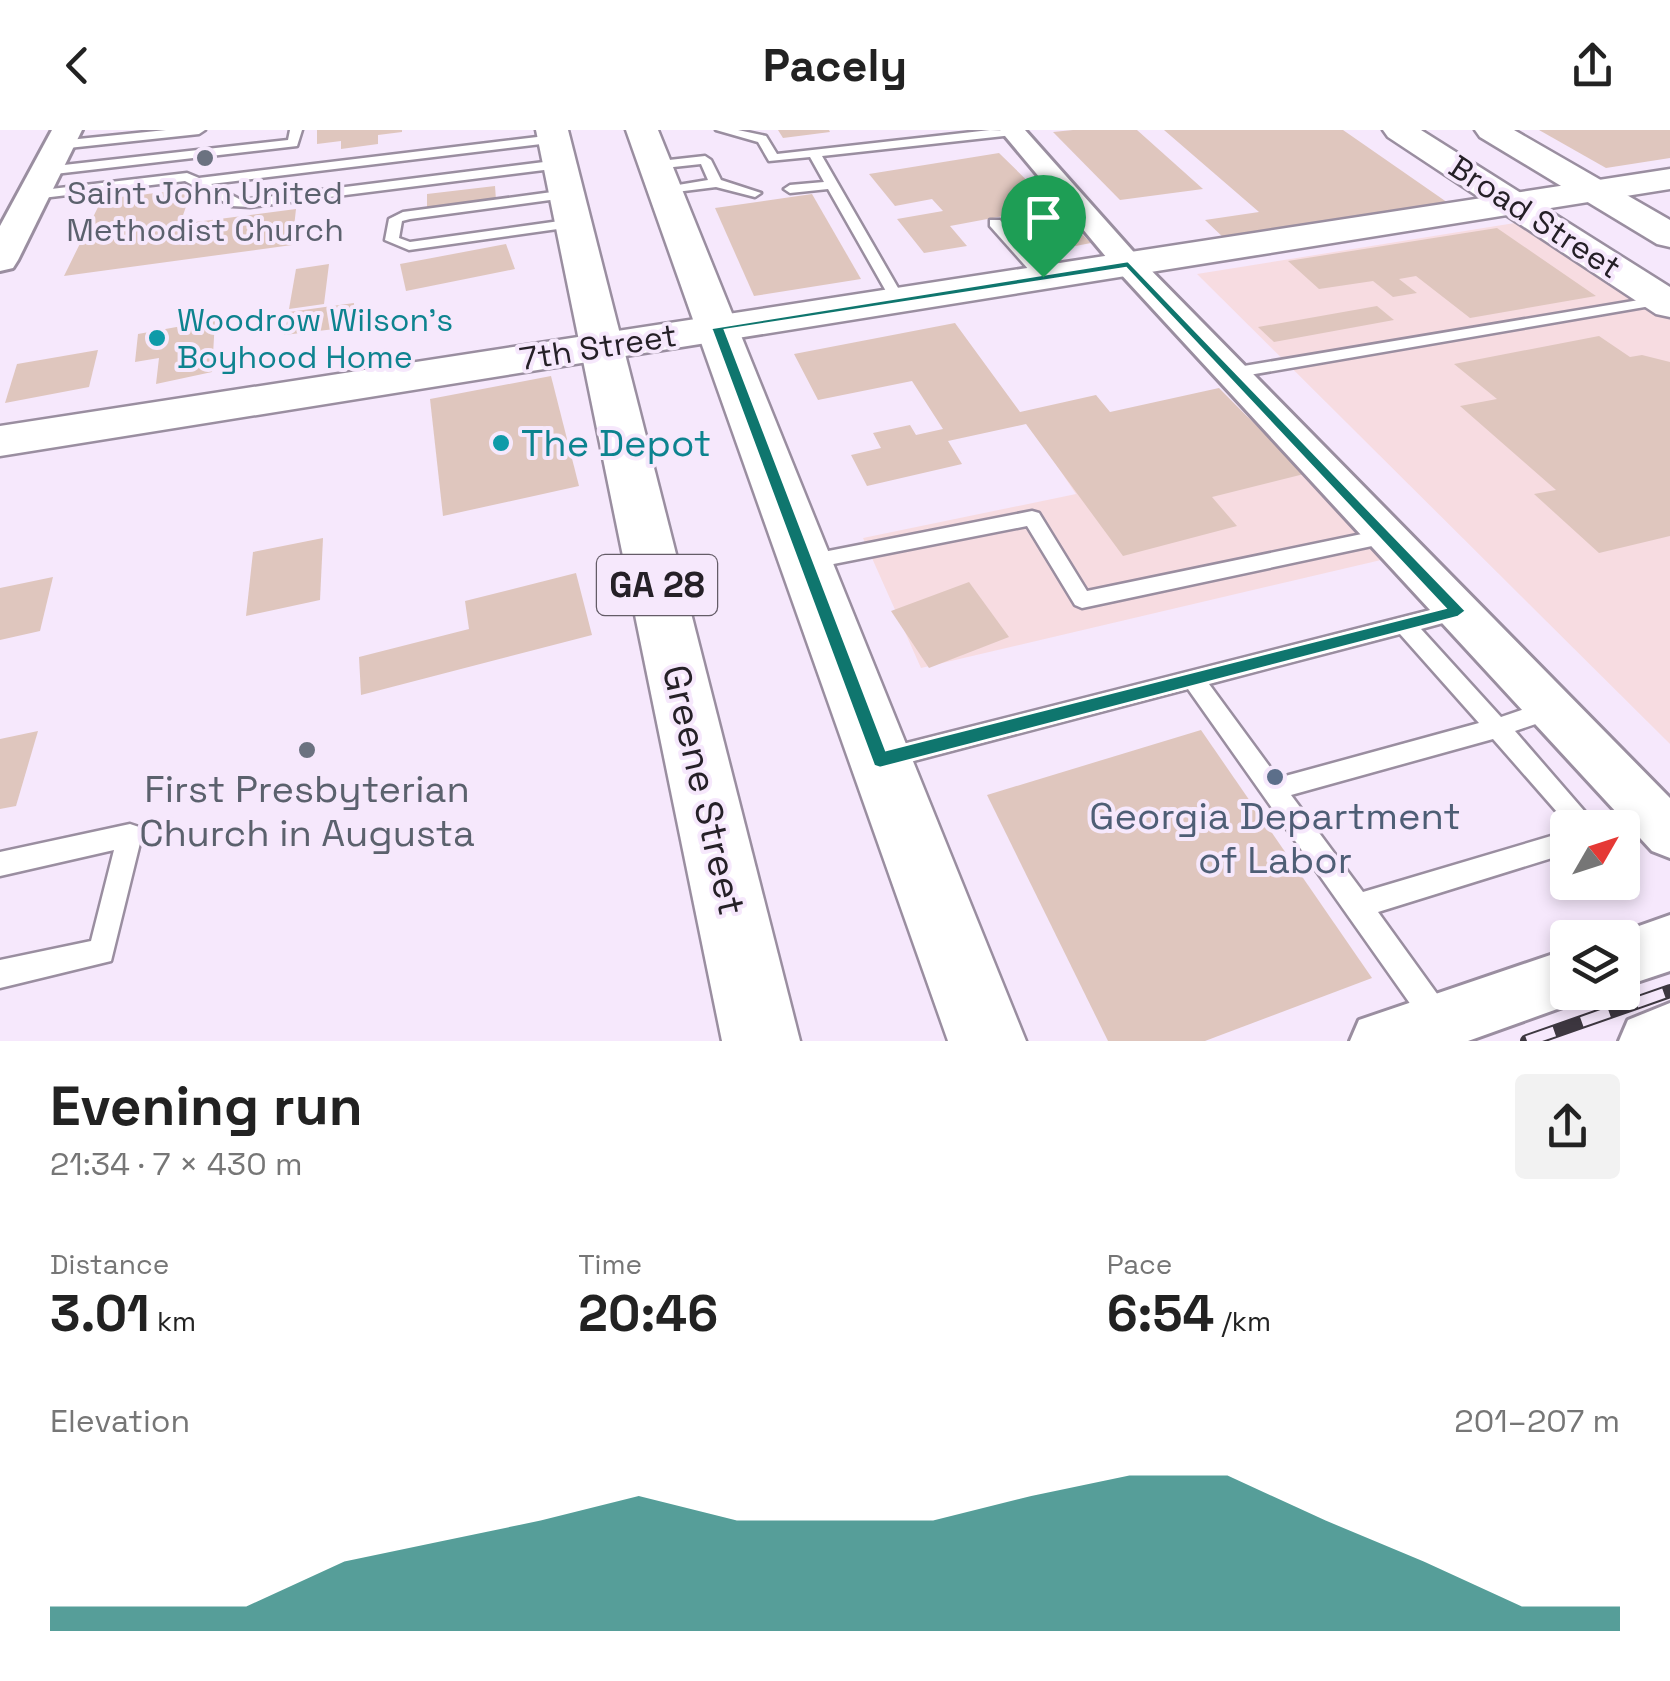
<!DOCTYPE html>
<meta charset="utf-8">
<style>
body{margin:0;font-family:"Space Grotesk",sans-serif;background:#f2f2f2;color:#222;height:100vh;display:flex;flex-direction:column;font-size:38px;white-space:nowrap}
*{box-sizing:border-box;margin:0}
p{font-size:32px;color:#767676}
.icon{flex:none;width:55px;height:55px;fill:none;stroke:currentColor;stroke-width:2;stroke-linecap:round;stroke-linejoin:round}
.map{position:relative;height:911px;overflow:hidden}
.details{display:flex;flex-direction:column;background:#fff;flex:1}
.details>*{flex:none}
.needle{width:65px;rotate:51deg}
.controls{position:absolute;left:1550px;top:680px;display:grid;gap:20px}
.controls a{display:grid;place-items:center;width:90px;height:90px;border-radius:10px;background:#fff;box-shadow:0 5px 15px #0003;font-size:50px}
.pin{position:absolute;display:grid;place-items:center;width:85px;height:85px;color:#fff;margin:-102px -42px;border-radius:50% 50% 50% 0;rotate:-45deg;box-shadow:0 0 10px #0007}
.pin .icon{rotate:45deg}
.round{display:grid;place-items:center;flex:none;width:105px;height:105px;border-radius:10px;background:#f2f2f2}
.summary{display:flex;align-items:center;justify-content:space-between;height:170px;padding:0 50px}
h1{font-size:55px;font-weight:800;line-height:75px}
.figures{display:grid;grid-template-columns:repeat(3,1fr);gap:15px;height:170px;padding:10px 50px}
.figures div{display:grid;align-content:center}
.figures b{font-size:50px;font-weight:800}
.figures small{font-size:28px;font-weight:400}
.figures p{font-size:28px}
.chart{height:280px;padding:20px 50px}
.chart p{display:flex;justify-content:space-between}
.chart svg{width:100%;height:180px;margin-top:10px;fill:#0f766e;opacity:.7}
header{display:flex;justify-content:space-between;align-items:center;height:130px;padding:0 50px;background:#fff;font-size:45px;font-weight:800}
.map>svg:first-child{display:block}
.commercial{fill:#f7dce1}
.building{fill:#dfc6be}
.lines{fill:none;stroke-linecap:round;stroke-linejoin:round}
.service-casing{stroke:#9a8ea0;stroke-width:5}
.minor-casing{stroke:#9a8ea0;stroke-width:6}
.tertiary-casing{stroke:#9a8ea0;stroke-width:6}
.secondary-casing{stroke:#9a8ea0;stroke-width:5}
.primary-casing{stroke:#9a8ea0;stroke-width:5}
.service{fill:#fff;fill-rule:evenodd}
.minor{fill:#fff;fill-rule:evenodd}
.tertiary{fill:#fff;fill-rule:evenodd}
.secondary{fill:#fff;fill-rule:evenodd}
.primary{fill:#fff;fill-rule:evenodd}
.rail-casing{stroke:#3d3740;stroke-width:14}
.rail{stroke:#f6e8fc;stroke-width:10;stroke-dasharray:29;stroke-linecap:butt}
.route{fill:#0f766e;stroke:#fff;stroke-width:2.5;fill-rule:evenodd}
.worship-dot{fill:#6b7280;stroke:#f6e8fc;stroke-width:4}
.culture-dot{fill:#0f9aa8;stroke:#f6e8fc;stroke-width:4}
.service-dot{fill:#5c6f8a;stroke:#f6e8fc;stroke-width:4}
.labels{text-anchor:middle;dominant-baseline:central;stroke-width:8;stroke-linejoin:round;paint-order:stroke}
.far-worship-label{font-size:32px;fill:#5b616d;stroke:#f6e8fc}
.far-street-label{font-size:32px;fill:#252027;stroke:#f6e8fc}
.far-culture-label{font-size:32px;fill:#0d838f;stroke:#f6e8fc;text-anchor:start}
.shield{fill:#f6e8fc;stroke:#645c67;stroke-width:2.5}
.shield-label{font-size:35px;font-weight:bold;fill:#252027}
.culture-label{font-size:38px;fill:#0d838f;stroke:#f6e8fc;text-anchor:start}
.worship-label{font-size:38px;fill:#5b616d;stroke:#f6e8fc}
.street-label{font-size:38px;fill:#252027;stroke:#f6e8fc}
.service-label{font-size:38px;fill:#4e5e75;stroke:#f6e8fc}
</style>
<header><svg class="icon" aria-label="back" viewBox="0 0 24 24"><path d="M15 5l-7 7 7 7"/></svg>Pacely<svg class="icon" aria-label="share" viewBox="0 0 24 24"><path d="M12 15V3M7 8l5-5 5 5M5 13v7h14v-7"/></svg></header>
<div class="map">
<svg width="1670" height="911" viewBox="0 0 1670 911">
<rect width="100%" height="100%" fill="#f6e8fc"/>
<g class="commercial">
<polygon points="1521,92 1670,187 1670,614 1197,144"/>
<polygon points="1250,287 1381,430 921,538 863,408 1076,364 1051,327"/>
</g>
<g class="building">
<polygon points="317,0 402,0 402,2 378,5 378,14 341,19 341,11 317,14"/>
<polygon points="778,0 829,0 830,2 783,8"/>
<polygon points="1073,0 1137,0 1203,59 1120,70 1053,2"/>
<polygon points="1164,0 1343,0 1451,75 1226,110 1205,90 1259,82"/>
<polygon points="1539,0 1670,0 1670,28 1606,38"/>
<polygon points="999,23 1091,113 1055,120 1020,83 950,96 967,116 924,123 897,89 943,81 932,69 895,76 869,44"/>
<polygon points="495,56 496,70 427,78 427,64"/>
<polygon points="192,59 180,94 296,79 292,115 64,146 102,69"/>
<polygon points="812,64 861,149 754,166 715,78"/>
<polygon points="1497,98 1596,166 1470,188 1416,146 1399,149 1417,163 1393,167 1373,151 1319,159 1288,131"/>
<polygon points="506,114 515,139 406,161 400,134"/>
<polygon points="329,134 324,174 289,179 296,139"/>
<polygon points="354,173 352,197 284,205 289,182"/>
<polygon points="1377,176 1394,190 1274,212 1258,197"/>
<polygon points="215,190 212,242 156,254 159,228 135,232 138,204"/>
<polygon points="955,193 1020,282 1096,265 1110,282 1219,258 1304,344 1212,367 1237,396 1123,426 1026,294 948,311 962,334 867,356 851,325 881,318 873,303 910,295 916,305 943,299 912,251 818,270 794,224"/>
<polygon points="1599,206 1630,227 1642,225 1670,232 1670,406 1599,423 1534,364 1556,360 1460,276 1497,269 1454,234"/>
<polygon points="98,220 89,257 5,273 17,234"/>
<polygon points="551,246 579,356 443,386 430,269"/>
<polygon points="323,408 320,470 246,486 253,422"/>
<polygon points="576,443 592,505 361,565 359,527 469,499 465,471"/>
<polygon points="53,447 40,501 0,510 0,458"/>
<polygon points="969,452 1009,507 929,538 891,481"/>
<polygon points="1201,600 1372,848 1205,911 1108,911 987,665"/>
<polygon points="38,601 16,676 0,679 0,609"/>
</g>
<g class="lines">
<defs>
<g id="service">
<polygon points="166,0 205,0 199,4 59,19 53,15 59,11"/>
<polygon points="290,0 302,0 297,16 46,45 40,41 46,37 288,10"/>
<polygon points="716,0 738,0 766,6 777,24 990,0 1019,1 1013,5 822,26 905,170 898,174 891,170 828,59 790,63 784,59 790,55 824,52 810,27 769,31 758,12"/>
<polygon points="554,5 560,9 558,12 211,54 239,69 250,69 560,30 566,34 560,38 250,77 232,76 185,51 34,69 28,65 34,61 187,43 199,48"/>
<polygon points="705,26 711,30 721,50 761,63 755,67 716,57 660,64 660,58 708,50 701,34 655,39 649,35 651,32"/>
<polygon points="567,60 573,64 572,67 410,89 402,91 399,108 410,112 574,89 579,90 579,96 409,120 385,110 389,89 403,82"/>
<polygon points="990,90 1000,90 1048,144 1048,150 1038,150 990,96"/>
<polygon points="1663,166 1668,167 1668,173 1232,248 1224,243 1232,238"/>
<polygon points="1032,381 1039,383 1087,461 1386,399 1396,406 1386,413 1082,478 1075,475 1027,396 808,439 798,432 808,425"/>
<path d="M1458 473 1465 475 1468 481 1465 487 1421 499 1501 587 1551 570 1559 572 1562 579 1559 586 1515 601 1599 698H1571L1493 609 1291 665 1363 762 1568 701V723L1378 782 1448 879 1452 889 1448 899 1438 903 1428 899 1188 559 887 638 879 635 875 628 879 621 887 618ZM1400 504 1479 593 1278 648 1209 554Z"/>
<polygon points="130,694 139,697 142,705 111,831 0,858 0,830 91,811 114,720 0,746 0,722"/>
</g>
<g id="minor">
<polygon points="1000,0 1025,0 1139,128 1670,668 1670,728 1652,721 1117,140"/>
<polygon points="1670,785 1670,841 1622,857 1622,808 1605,808"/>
<polygon points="1568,819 1568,862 1591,862 1588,868 1468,911 1350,911 1359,890"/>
<polygon points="1670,873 1670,911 1619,911 1628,890"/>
</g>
<polygon id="tertiary" points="52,0 82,0 18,130 13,138 0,141 0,96"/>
<polygon id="secondary" points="1670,39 1670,59 0,326 0,296"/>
<g id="primary">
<polygon points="536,0 568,0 800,911 722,911"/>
<polygon points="626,0 658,0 1026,911 948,911"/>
<polygon points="1383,0 1421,0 1670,157 1670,187 1656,184 1388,7"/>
<polygon points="1475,0 1514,0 1670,90 1670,117 1657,114 1480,7"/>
</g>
</defs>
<use href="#service" class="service-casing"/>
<use href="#minor" class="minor-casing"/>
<use href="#tertiary" class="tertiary-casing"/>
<use href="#secondary" class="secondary-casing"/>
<use href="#primary" class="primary-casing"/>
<use href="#service" class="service"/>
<use href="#minor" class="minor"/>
<use href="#tertiary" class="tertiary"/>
<use href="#secondary" class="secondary"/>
<use href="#primary" class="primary"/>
<defs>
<polyline id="rail" points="1527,911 1670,861"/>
</defs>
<use href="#rail" class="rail-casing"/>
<use href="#rail" class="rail"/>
</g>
<path class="route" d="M1128 131 1466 481 1458 487 880 638 874 636 711 198ZM1126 138 1445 478 886 620 725 200Z"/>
<g class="worship-dot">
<circle cx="205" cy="28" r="10"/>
<circle cx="307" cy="620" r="10"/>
</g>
<g class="culture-dot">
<circle cx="157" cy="208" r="10"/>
<circle cx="501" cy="313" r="10"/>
</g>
<circle class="service-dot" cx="1275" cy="647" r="10"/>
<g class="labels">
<g class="far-worship-label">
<text x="205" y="63">Saint John United<tspan x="205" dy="37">Methodist Church</tspan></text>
</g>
<g class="far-street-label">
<text transform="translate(1535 87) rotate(33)">Broad Street</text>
<text transform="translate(598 217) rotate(-9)">7th Street</text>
</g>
<g class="far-culture-label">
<text x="177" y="190">Woodrow Wilson's<tspan x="177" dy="37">Boyhood Home</tspan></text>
</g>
<rect class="shield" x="597" y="425" width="120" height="60" rx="8"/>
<g class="shield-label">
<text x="657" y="455">GA 28</text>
</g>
<g class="culture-label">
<text x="521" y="313">The Depot</text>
</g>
<g class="worship-label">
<text x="307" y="659">First Presbyterian<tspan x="307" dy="44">Church in Augusta</tspan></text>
</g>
<g class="street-label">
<text transform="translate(704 660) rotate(77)">Greene Street</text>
</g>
<g class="service-label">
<text x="1275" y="686">Georgia Department<tspan x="1275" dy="44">of Labor</tspan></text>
</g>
</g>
</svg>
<div class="controls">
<a><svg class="needle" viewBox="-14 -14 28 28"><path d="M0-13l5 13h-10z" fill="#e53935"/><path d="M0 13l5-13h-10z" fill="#767676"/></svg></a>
<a><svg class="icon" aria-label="layers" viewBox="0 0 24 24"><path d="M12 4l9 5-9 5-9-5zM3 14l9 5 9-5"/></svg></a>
</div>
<div class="pin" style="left:1043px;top:147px;background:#1e9e55"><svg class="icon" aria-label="arrive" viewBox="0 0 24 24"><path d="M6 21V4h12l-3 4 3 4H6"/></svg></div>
</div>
<section class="details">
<div class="summary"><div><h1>Evening run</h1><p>21:34 · 7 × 430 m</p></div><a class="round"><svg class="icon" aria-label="share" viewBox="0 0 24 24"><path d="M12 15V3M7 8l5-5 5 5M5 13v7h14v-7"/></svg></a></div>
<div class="figures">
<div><p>Distance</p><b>3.01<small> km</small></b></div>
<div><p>Time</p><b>20:46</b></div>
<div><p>Pace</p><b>6:54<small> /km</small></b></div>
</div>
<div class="chart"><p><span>Elevation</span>201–207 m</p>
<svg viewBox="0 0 160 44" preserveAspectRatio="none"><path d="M0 44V38L10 38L20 38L30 27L40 22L50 17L60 11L70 17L80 17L90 17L100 11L110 6L120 6L130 17L140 27L150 38L160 38V44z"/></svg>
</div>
</section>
